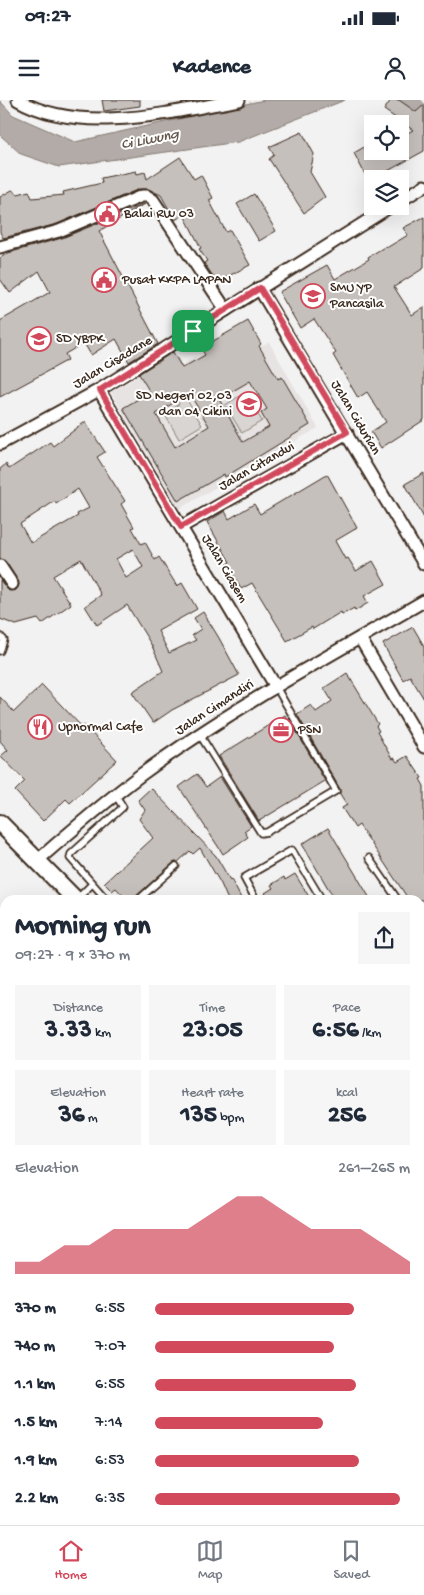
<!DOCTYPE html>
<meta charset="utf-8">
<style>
body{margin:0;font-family:"Gochi Hand",sans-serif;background:#f6f6f7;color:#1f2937;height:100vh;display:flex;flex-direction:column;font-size:19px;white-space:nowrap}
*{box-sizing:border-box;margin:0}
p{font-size:16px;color:#747a83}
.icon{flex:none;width:28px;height:28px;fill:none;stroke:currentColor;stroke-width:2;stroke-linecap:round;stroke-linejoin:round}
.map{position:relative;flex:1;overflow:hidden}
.sheet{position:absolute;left:0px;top:795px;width:425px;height:630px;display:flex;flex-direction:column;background:#fff;border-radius:15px 15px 0 0;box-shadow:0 5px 20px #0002}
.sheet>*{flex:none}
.fabs{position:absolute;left:364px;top:15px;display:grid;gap:10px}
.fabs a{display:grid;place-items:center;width:45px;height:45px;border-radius:0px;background:#fff;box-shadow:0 5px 20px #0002;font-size:25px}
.pin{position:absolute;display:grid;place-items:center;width:42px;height:42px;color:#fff;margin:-21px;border-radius:10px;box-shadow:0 2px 8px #0006}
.round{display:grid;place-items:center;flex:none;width:52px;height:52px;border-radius:0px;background:#f6f6f7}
.overview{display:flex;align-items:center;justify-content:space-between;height:85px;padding:0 15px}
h1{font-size:28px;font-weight:700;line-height:38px}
.stats{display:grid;grid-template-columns:repeat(3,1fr);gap:8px;height:85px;padding:5px 15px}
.stats div{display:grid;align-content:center;border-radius:0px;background:#f6f6f7;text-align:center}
.stats b{font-size:25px;font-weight:700}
.stats small{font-size:14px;font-weight:400}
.stats p{font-size:14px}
.chart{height:140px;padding:10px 15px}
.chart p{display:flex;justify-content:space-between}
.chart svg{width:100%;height:90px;margin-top:5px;fill:#d1495b;opacity:.7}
ul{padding:0 15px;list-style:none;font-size:16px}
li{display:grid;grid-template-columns:80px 60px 1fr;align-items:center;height:38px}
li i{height:12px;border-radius:6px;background:#d1495b}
.status{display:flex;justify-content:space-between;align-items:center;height:35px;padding:0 25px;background:#fff;direction:ltr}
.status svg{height:14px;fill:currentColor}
header{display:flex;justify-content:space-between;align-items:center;height:65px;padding:0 15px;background:#fff;font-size:22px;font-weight:700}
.tabs{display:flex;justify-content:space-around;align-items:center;height:70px;border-top:1px solid #e0e1e3;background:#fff;font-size:14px;color:#747a83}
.tabs a{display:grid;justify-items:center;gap:2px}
.tabs .selected{color:#d1495b}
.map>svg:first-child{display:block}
.built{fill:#e6e3e2}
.green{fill:#d8d5d2;stroke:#8a8078}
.water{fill:#b2aba7;stroke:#827770}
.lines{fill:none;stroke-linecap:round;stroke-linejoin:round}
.river{stroke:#b2aba7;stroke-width:24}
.building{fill:#c6c0bd;stroke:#3b2a1e;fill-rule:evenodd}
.lane-casing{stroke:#3b2a1e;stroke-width:9}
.street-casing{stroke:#3b2a1e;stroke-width:15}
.secondary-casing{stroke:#3b2a1e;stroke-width:20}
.lane{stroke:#fff;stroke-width:5.5}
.street{stroke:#fff;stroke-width:11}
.secondary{stroke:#fff;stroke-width:16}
.rail-casing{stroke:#3b2a1e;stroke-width:5.5}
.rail{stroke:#fff;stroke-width:4;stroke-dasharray:11;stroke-linecap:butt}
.route-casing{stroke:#fff;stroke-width:10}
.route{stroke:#d1495b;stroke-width:6}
.labels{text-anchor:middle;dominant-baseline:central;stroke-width:4;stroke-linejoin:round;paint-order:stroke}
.poi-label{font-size:14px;fill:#3b2a1e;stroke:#fff;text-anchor:start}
.street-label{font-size:14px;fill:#3b2a1e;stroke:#fff}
.water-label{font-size:15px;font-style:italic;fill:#65574e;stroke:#fff}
</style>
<div class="status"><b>09:27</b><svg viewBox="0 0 49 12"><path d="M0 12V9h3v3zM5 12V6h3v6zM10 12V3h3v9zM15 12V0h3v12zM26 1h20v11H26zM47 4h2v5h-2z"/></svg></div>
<header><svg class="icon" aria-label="menu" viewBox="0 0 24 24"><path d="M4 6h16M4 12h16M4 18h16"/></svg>Kadence<svg class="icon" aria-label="person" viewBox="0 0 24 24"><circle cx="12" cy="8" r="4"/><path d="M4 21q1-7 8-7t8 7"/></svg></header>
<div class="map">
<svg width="424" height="1425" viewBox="0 0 424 1425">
<rect width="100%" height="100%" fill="#f3f2f2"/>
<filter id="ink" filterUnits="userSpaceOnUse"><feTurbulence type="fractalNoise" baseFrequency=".02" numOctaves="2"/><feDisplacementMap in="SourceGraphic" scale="10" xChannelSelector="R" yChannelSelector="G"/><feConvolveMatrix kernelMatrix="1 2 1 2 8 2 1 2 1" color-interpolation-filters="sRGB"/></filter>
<g filter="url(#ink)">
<g class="built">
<polygon points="269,242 318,328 225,381 211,357 220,351 178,281 218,351 208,357 223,383 179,409 111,292 176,254 182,265 195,256 208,278"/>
<polygon points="5,898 5,1042 0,1045 0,901"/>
<polygon points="424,1354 424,1419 420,1412 420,1355"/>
<polygon points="203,1420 288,1420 293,1425 195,1425"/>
</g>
<g class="green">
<polygon points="178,285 202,325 179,339 164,313 179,304 171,290"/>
<polygon points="245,293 262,321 242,333 225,305"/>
</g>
<polygon class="water" points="264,0 345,0 238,42 59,67 21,54 0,35 0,1 13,15 75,42"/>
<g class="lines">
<polyline class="river" points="406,0 424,21"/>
</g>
<g class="building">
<polygon points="102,0 140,0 140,6 104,11"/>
<polygon points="391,0 399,0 416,12 424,5 424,51 386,72 387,74 379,79 372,79 370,84 354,53 371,43 372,51 400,51 400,37 413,30 384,10"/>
<polygon points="302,32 314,54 310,72 325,97 304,113 269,59 274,55 269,47"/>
<polygon points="180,57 194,79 201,75 213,98 209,100 226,132 230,130 250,165 217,182 204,163 207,161 199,149 201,148 184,115 175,120 161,95 148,89 139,89 57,124 3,138 0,132 0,97 12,90 18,94 29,91 32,98 64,95 63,92 102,83 101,78 136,71 137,74 145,72 147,79"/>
<polygon points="254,94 276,131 259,141 237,104"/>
<polygon points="145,104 99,131 158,244 129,262 116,239 91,255 84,243 65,254 68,260 0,297 0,221 50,192 39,171 10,193 0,179 0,158 8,153 62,138"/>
<polygon points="424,117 424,168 394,187 412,215 424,207 424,320 381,348 371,332 386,322 367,292 358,298 333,255 336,253 314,219 300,228 279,192 327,165 335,179 369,159 368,157 386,146 388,147 408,135 403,128"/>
<path d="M248 221 261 244 259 246 278 279 282 277 310 325 225 377 224 374 178 401 123 308 150 292 139 274 137 275 173 252 182 268 205 255 201 248ZM250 281 267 309 261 313 269 327 243 342 219 299ZM189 293 209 326 175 347 156 314Z"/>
<path d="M85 322 105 352 97 357 125 401 121 404 134 427 132 428 141 444 145 442 155 460 159 457 177 486 182 483 197 509 158 531 169 553 196 540 192 535 201 529 194 518 203 512 219 538 239 575 172 610 153 623 132 592 163 571 152 546 127 505 97 525 85 506 101 495 81 459 53 476 71 504 42 524 38 519 16 525 0 519V480L9 491 16 490 19 484 6 462 0 459V369L6 364 9 369 50 342 53 346ZM78 389 89 408 77 414 78 416 31 443 20 424 55 401 56 404ZM133 449 143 467 126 478 116 459Z"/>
<polygon points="424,373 424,418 405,384"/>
<polygon points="327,374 357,428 335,441 345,459 348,458 356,471 373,461 386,484 364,496 368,503 355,511 354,508 342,515 341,512 313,529 312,527 287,541 252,483 241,489 227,464 230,462 207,422 225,411 229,419 254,404 260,414"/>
<polygon points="413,527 424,546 424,599 410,576 403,580 383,544"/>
<polygon points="347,573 378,624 376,626 379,631 377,632 392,659 394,658 397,662 407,656 422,678 420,679 424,686 424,800 409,800 359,725 355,728 342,708 347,705 340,694 340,689 297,614 311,605 316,612 332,601 324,588"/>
<polygon points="42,585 82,627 84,625 117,660 70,703 66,699 43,721 15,691 25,681 1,656 8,650 0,641 0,597 14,612"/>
<polygon points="285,615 288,620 289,619 325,681 259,721 219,656"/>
<polygon points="197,674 206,687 220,677 251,726 244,731 248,737 223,754 179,687"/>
<polygon points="151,688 216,756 230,780 231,779 242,800 228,800 221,784 200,748 193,754 190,751 178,762 173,763 135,797 133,800 127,800 116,788 112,791 104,783 153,738 139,719 145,710 138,700"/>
<polygon points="328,728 371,800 335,800 302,744"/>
<polygon points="295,774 311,800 269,800 265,793 273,788 271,785 284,777 285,780"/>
</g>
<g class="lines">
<defs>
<g id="lane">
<polyline points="0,536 4,540 0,551"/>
<polyline points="200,635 261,733 267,732 336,691 276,587"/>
<polyline points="369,758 398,800"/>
<polyline points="78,798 92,784"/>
<polyline points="107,800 70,758 71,754 123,707 116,696"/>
<polyline points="138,800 176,766"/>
<polyline points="256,800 244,778 292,750 322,800"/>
<polyline points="420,1052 424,1057"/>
</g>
<g id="street">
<path d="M18 0C81 36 172 12 239 0"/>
<polyline points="400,101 424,86"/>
<polyline points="0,147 59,131 142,96 147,96 153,100 226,210"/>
<polyline points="259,188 424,464"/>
<polyline points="99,290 276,587"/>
<polyline points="0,344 99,290 391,106"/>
<polyline points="181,427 347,333"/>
<polyline points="0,466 12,484"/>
<polyline points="360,538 424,647"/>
<path d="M37 761C71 731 106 701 142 674 231 609 329 556 424 501"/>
<polyline points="420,1149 424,1144"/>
<polyline points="420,1240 424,1237"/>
<polyline points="0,1364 5,1361"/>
<polyline points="293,1420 299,1425"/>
<polyline points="158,1425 163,1420"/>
</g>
<g id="secondary">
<polyline points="0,723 76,800"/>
<polyline points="420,862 424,860"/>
<polyline points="0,1106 5,1103"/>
</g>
</defs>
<use href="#lane" class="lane-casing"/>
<use href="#street" class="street-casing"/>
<use href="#secondary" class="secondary-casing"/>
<use href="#lane" class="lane"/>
<use href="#street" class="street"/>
<use href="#secondary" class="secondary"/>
<defs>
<g id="rail">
<polyline points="420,1157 424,1152"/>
<polyline points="420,1168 424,1164"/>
<polyline points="170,1425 174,1420"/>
<polyline points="182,1425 186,1420"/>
</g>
</defs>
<use href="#rail" class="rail-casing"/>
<use href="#rail" class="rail"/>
</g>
</g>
<g class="lines" filter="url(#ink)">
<defs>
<polygon id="route" points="260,188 347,332 181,427 100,290"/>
</defs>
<use href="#route" class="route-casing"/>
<use href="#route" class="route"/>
</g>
<defs>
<symbol id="civic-ring" viewBox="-11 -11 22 22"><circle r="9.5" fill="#fff" stroke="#d1495b" stroke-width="1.5"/><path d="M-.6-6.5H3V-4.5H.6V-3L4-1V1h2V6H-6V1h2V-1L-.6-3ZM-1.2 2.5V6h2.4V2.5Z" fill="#d1495b"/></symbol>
<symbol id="school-ring" viewBox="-11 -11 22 22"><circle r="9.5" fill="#fff" stroke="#d1495b" stroke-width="1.5"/><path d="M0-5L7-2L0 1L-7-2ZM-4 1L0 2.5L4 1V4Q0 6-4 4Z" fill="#d1495b"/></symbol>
<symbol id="restaurant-ring" viewBox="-11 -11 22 22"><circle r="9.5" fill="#fff" stroke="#d1495b" stroke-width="1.5"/><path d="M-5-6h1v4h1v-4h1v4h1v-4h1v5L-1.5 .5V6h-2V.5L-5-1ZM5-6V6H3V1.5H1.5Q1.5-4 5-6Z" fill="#d1495b"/></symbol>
<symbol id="office-ring" viewBox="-11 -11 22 22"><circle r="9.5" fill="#fff" stroke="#d1495b" stroke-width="1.5"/><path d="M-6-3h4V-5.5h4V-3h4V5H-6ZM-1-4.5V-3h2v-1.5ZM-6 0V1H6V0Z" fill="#d1495b"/></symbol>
</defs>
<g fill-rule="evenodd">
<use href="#civic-ring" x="93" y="100" width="28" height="28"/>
<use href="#civic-ring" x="90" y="166" width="28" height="28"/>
<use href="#school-ring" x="299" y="182" width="28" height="28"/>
<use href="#school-ring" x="25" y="225" width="28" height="28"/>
<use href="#school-ring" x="235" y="290" width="28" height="28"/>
<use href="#restaurant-ring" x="26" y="613" width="28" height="28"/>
<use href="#office-ring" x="267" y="616" width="28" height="28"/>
</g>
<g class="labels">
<g class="poi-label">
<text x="124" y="114">Balai RW 03</text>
<text x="122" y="180">Pusat KKPA LAPAN</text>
<text x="330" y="188">SMU YP<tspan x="330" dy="16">Pancasila</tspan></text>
<text x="56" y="239">SD YBPK</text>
<text x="232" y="296" text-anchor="end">SD Negeri 02,03<tspan x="232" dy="16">dan 04 Cikini</tspan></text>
<text x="58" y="627">Upnormal Cafe</text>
<text x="298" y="630">PSN</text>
</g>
<g class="street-label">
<text transform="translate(113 263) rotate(-31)">Jalan Cisadane</text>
<text transform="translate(355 318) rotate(59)">Jalan Cidurian</text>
<text transform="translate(257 367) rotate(-30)">Jalan Citandui</text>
<text transform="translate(224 469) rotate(59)">Jalan Ciasem</text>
<text transform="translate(215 608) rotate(-33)">Jalan Cimandiri</text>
</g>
<g class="water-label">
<text transform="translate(150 40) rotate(-11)">Ci Liwung</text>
</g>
</g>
</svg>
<div class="fabs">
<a><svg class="icon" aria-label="locate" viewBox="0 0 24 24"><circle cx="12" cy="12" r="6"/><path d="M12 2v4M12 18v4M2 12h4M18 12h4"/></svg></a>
<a><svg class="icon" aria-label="layers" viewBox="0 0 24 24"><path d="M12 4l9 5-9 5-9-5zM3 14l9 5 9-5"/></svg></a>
</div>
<div class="pin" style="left:193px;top:231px;background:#1e9e55"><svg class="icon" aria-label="arrive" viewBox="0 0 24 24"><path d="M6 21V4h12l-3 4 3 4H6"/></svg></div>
<section class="sheet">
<div class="overview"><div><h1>Morning run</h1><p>09:27 · 9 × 370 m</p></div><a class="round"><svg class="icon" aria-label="share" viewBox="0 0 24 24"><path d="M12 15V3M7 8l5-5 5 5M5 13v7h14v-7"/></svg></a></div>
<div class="stats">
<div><p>Distance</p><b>3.33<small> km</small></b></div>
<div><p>Time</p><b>23:05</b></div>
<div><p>Pace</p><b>6:56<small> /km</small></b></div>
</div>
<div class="stats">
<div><p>Elevation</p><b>36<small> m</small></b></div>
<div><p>Heart rate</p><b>135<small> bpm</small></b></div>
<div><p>kcal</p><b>256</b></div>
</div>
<div class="chart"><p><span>Elevation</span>261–265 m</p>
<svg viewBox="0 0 160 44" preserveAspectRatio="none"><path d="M0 44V38L10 38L20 30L30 30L40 22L50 22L60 22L70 22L80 14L90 6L100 6L110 14L120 22L130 22L140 22L150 30L160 38V44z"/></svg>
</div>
<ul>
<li><b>370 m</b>6:55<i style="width:78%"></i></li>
<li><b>740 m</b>7:07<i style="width:70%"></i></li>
<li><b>1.1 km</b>6:55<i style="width:79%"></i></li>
<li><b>1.5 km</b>7:14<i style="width:66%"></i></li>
<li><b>1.9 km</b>6:53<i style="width:80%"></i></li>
<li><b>2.2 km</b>6:35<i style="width:96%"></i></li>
</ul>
</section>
</div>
<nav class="tabs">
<a class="selected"><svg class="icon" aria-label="home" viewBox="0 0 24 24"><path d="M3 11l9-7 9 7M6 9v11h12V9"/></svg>Home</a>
<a><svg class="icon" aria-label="map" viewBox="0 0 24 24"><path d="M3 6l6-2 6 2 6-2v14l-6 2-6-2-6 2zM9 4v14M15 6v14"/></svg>Map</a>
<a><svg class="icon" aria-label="saved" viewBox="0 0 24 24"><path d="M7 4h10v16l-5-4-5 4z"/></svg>Saved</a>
</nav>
